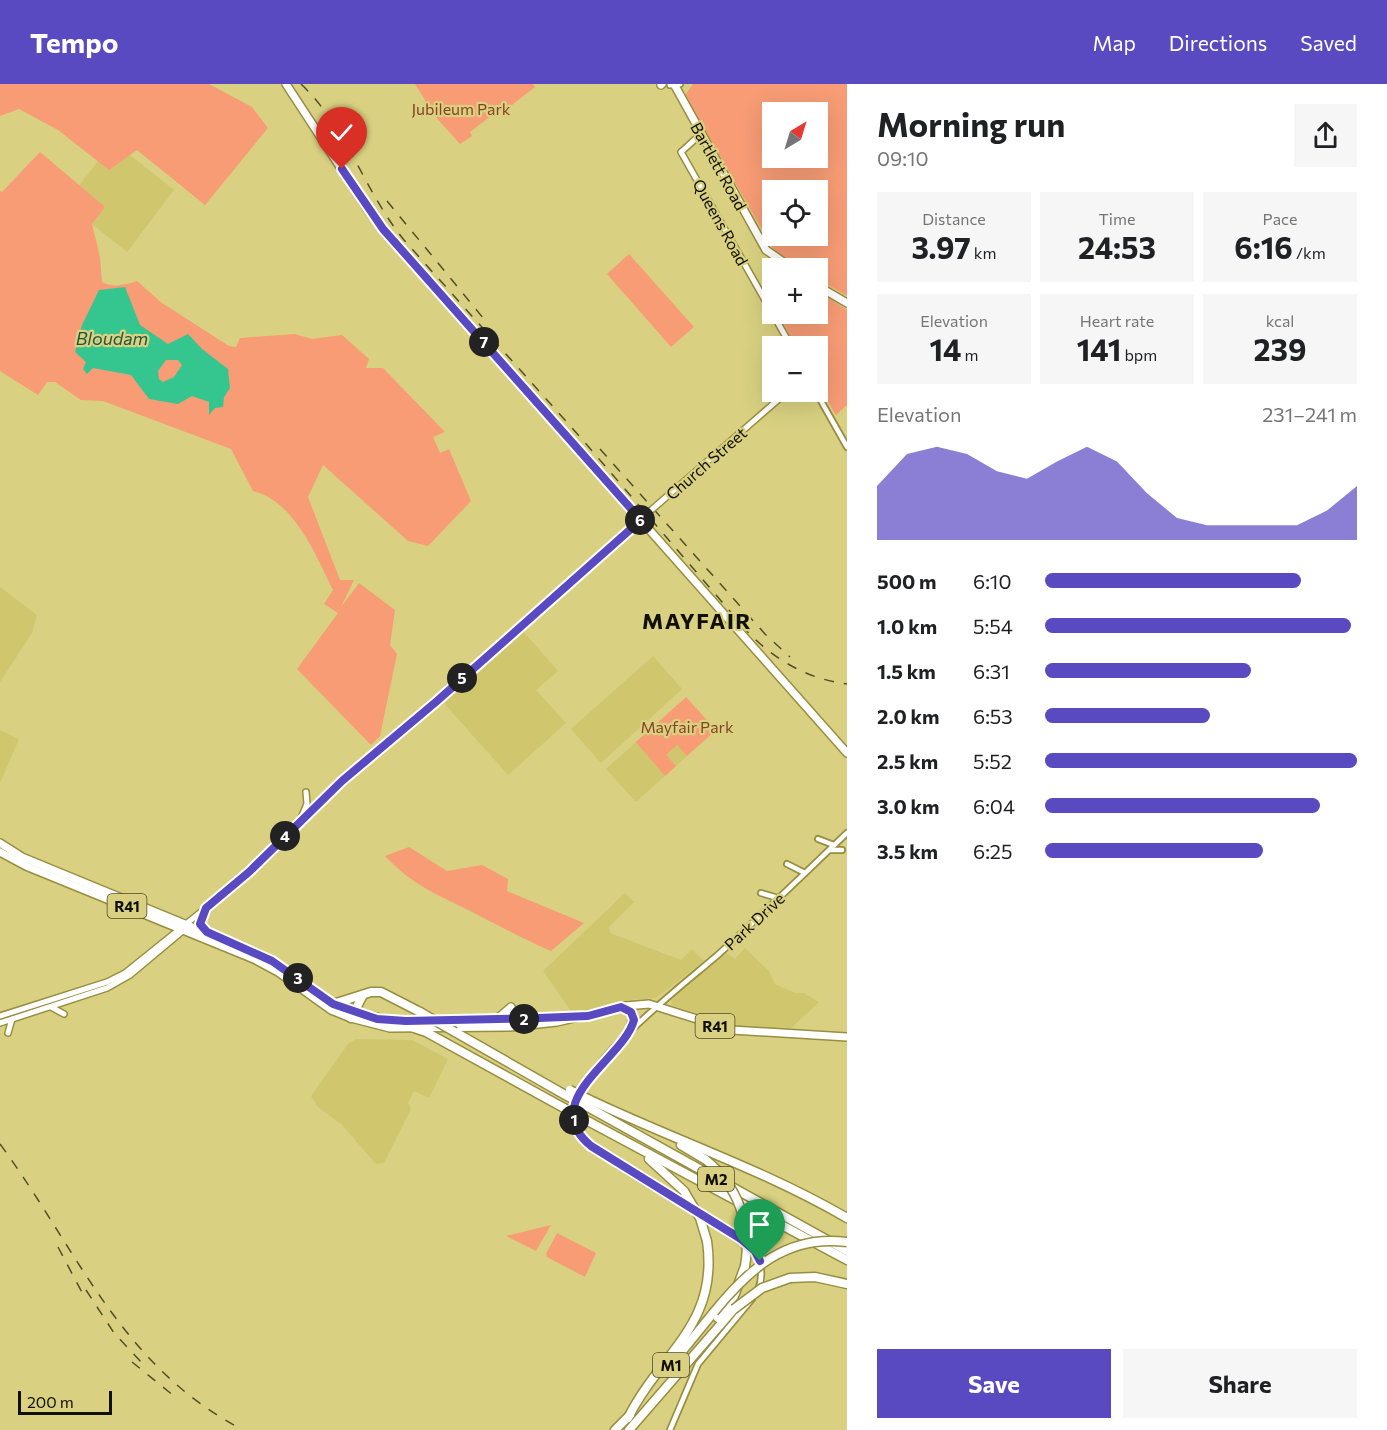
<!DOCTYPE html>
<meta charset="utf-8">
<style>
body{margin:0;font-family:Commissioner,sans-serif;background:#f6f6f6;color:#202124;height:100vh;display:flex;flex-direction:column;font-size:22px;white-space:nowrap}
*{box-sizing:border-box;margin:0}
p{font-size:20px;color:#757577}
.icon{flex:none;width:33px;height:33px;fill:none;stroke:currentColor;stroke-width:2;stroke-linecap:round;stroke-linejoin:round}
.map{position:relative;flex:1;overflow:hidden}
.details{display:flex;flex-direction:column;background:#fff;width:540px}
.details>*{flex:none}
.needle{width:39px;rotate:38deg}
.tools{position:absolute;left:762px;top:18px;display:grid;gap:12px}
.tools a{display:grid;place-items:center;width:66px;height:66px;border-radius:0px;background:#fff;box-shadow:0 6px 24px #0002;font-size:30px}
.scale{position:absolute;left:18px;bottom:15px;width:94px;box-sizing:border-box;padding-left:6px;border:3px solid #110f00;border-top:0;font-size:16px;line-height:21px;white-space:nowrap;color:#110f00;-webkit-text-stroke:4px #d9d181;paint-order:stroke}
.pin{position:absolute;display:grid;place-items:center;width:51px;height:51px;color:#fff;margin:-62px -26px;border-radius:50% 50% 50% 0;rotate:-45deg;box-shadow:0 0 6px #0007}
.pin .icon{rotate:45deg}
.km{position:absolute;width:30px;height:30px;margin:-15px;border-radius:50%;background:#222;color:#fff;font-size:16px;line-height:30px;text-align:center}
.round{display:grid;place-items:center;flex:none;width:63px;height:63px;border-radius:0px;background:#f6f6f6}
.head{display:flex;align-items:center;justify-content:space-between;height:102px;padding:0 30px}
h1{font-size:33px;font-weight:700;line-height:45px}
.figures{display:grid;grid-template-columns:repeat(3,1fr);gap:9px;height:102px;padding:6px 30px}
.figures div{display:grid;align-content:center;border-radius:0px;background:#f6f6f6;text-align:center}
.figures b{font-size:30px;font-weight:700}
.figures small{font-size:16px;font-weight:400}
.figures p{font-size:16px}
.chart{height:168px;padding:12px 30px}
.chart p{display:flex;justify-content:space-between}
.chart svg{width:100%;height:108px;margin-top:6px;fill:#594ac2;opacity:.7}
.primary-button{display:flex;gap:12px;margin-top:auto;padding:12px 30px}
.primary-button a{flex:1;height:69px;border-radius:0px;background:#594ac2;color:#fff;font-size:24px;font-weight:700;line-height:69px;text-align:center}
.primary-button a+a{background:#f6f6f6;color:#202124}
ul{padding:0 30px;list-style:none;font-size:20px}
li{display:grid;grid-template-columns:96px 72px 1fr;align-items:center;height:45px}
li i{height:15px;border-radius:8px;background:#594ac2}
header{display:flex;align-items:center;gap:36px;box-sizing:border-box;height:84px;padding:0 30px;background:#594ac2;color:#fff}
header strong{font-size:28px}
nav{display:flex;gap:33px;margin-inline-start:auto;font-size:21px}
main{display:flex;flex:1;min-height:0}
.map>svg:first-child{display:block}
.built{fill:#cfc66d}
.green{fill:#f79c75;fill-rule:evenodd}
.water{fill:#35c690;fill-rule:evenodd}
.lines{fill:none;stroke-linecap:round;stroke-linejoin:round}
.tertiary-casing{stroke:#978e3f;stroke-width:8}
.secondary-casing{stroke:#978e3f;stroke-width:8}
.primary-casing{stroke:#978e3f;stroke-width:10}
.motorway-casing{stroke:#978e3f;stroke-width:11}
.tertiary{stroke:#fff;stroke-width:4.5}
.secondary{stroke:#fff;stroke-width:5}
.primary{stroke:#fff;stroke-width:7}
.motorway{stroke:#fff;stroke-width:8}
.rail{stroke:#524e2a;stroke-width:1.5;stroke-dasharray:10 10;stroke-linecap:butt}
.secondary-bridge-casing{stroke:#978e3f;stroke-width:8;stroke-linecap:butt}
.motorway-bridge-casing{stroke:#978e3f;stroke-width:11;stroke-linecap:butt}
.secondary-bridge{stroke:#fff;stroke-width:5}
.motorway-bridge{stroke:#fff;stroke-width:8}
.route-casing{stroke:#fff;stroke-width:12}
.route{stroke:#594ac2;stroke-width:8}
.labels{text-anchor:middle;dominant-baseline:central;stroke-width:4.5;stroke-linejoin:round;paint-order:stroke}
.shield{fill:#d9d181;stroke:#4d4927;stroke-width:1.5}
.shield-label{font-size:15px;font-weight:bold;fill:#110f00}
.park-label{font-size:16px;fill:#874223;stroke:#d9d181}
.street-label{font-size:16px;fill:#110f00;stroke:#d9d181}
.water-label{font-size:18px;font-style:italic;fill:#1f563f;stroke:#d9d181}
.district-label{font-size:22px;font-weight:bold;letter-spacing:1.5px;fill:#110f00;stroke:#d9d181}
</style>
<header>
<strong>Tempo</strong>
<nav><a>Map</a><a>Directions</a><a>Saved</a></nav>
</header>
<main>
<div class="map">
<svg width="847" height="1346" viewBox="0 0 847 1346">
<rect width="100%" height="100%" fill="#d9d181"/>
<g class="built">
<polygon points="130,71 174,106 127,168 92,140 105,123 79,102 98,77 109,85"/>
<polygon points="0,503 37,531 32,549 0,598"/>
<polygon points="523,547 558,587 536,606 566,639 508,691 443,618"/>
<polygon points="653,572 682,605 601,679 571,645"/>
<polygon points="657,639 687,672 636,718 606,685"/>
<polygon points="0,646 19,655 0,699"/>
<polygon points="625,809 634,818 609,843 610,849 681,876 692,865 704,877 656,914 628,916 573,930 543,887"/>
<polygon points="745,864 769,887 775,900 795,909 804,909 819,918 788,947 746,945 672,921 671,916 725,868 735,875"/>
<polygon points="356,955 412,956 448,975 429,1014 414,1007 408,1019 411,1025 384,1079 376,1080 342,1041 318,1023 311,1012 348,960"/>
</g>
<g class="green">
<polygon points="0,0 209,0 252,23 268,44 205,121 137,66 109,86 58,46 19,25 0,32"/>
<polygon points="415,0 533,0 535,3 503,28 500,25 470,48 472,52 460,60 424,20 425,16"/>
<path d="M693 0H847V212L818 195V184C798 184 787 179 773 165L685 11ZM772 28H818V74H772ZM772 106H818V152H772Z"/>
<path d="M40 68 105 123 92 140 100 173 102 198C112 204 126 201 137 197L162 219 229 262 236 263 240 254 295 250 312 255 342 251 369 275 366 284H383L445 348 433 353 440 369 449 365 471 417 428 462 408 457 323 381 308 413 340 496H354L341 523 359 499 395 526 390 561 397 570 380 652 371 661 297 585 338 529 324 520 333 506C315 470 295 418 253 407L231 365 103 317 81 316 55 298H47L38 311 0 287V107L2 108Z"/>
<polygon points="629,170 694,243 671,263 607,190"/>
<polygon points="818,207 847,226 847,321 836,331 818,302 818,262 796,262 778,230 818,230"/>
<polygon points="686,613 716,646 687,672 677,661 666,671 676,682 665,692 636,658"/>
<path d="M409 763 447 787 482 781 508 795 507 807 584 839 551 867C518 853 487 835 454 819 425 805 408 796 385 772Z"/>
<polygon points="551,1141 536,1167 506,1152"/>
<polygon points="557,1149 596,1169 585,1193 547,1173 546,1170"/>
</g>
<path class="water" d="M125 203 140 241 168 260 188 250 202 265 228 285 230 304 224 313 223 323 215 324 209 331V318L192 312 178 320 149 315 131 291 93 284 87 290 83 285 86 278 75 268 82 241 99 206ZM166 276H178L182 281 174 293 163 298 159 295 158 287Z"/>
<g class="lines">
<defs>
<g id="tertiary">
<polyline points="816,308 847,363"/>
<polyline points="818,755 834,761"/>
<polyline points="830,766 842,766"/>
<polyline points="787,780 805,789"/>
<polyline points="761,809 778,814"/>
<path d="M691 1125C665 1109 583 1066 575 1040 561 991 688 898 721 868 764 829 805 789 847 749"/>
<path d="M699 1129C727 1146 774 1165 758 1206"/>
<polyline points="670,1346 698,1280 752,1215"/>
</g>
<g id="secondary">
<polyline points="670,1 680,0"/>
<polyline points="701,50 681,68 791,262"/>
<polyline points="656,422 787,308"/>
<polyline points="301,734 307,720 306,708"/>
<polyline points="51,923 64,930"/>
<polyline points="0,932 107,898 125,889 237,799 342,697 407,643 643,433"/>
<polyline points="0,939 107,904 130,891 185,845"/>
<polyline points="8,949 12,935"/>
</g>
<g id="primary">
<polyline points="286,0 369,127 383,145 847,669"/>
<polyline points="674,0 766,166 792,184"/>
<polyline points="661,1 662,0"/>
<polyline points="818,202 847,219"/>
<polyline points="0,759 22,773 265,873 333,920 353,928 393,937 567,933"/>
<polyline points="0,768 26,782 254,875 278,888 331,926 351,934 390,944 510,943 557,938 625,922 649,920 732,946 847,953"/>
<polyline points="204,845 200,835 206,824"/>
<polyline points="622,923 633,931 630,947"/>
<polyline points="497,935 511,923"/>
</g>
<g id="motorway">
<polyline points="333,920 371,908 381,908 420,928"/>
<polyline points="351,934 363,911"/>
<polyline points="414,944 426,948 564,1024"/>
<polyline points="455,948 567,1012"/>
<path d="M588 1015C674 1056 765 1086 847 1134"/>
<polyline points="586,1022 847,1167"/>
<polyline points="584,1035 847,1176"/>
<polyline points="681,1061 706,1076"/>
<polyline points="649,1075 684,1107"/>
<polyline points="790,1194 815,1193 847,1200"/>
<polyline points="718,1234 734,1212 745,1182"/>
<polyline points="670,1282 714,1228"/>
<path d="M628 1334C661 1268 719 1241 707 1157"/>
<polyline points="615,1346 630,1331"/>
<polyline points="629,1346 734,1225"/>
</g>
</defs>
<use href="#tertiary" class="tertiary-casing"/>
<use href="#secondary" class="secondary-casing"/>
<use href="#primary" class="primary-casing"/>
<use href="#motorway" class="motorway-casing"/>
<use href="#tertiary" class="tertiary"/>
<use href="#secondary" class="secondary"/>
<use href="#primary" class="primary"/>
<use href="#motorway" class="motorway"/>
<g class="rail">
<path d="M301 0C348 45 364 107 404 156L581 354 747 547C774 576 808 595 847 600"/>
<polyline points="387,117 484,235"/>
<polyline points="600,365 765,550 790,573"/>
<path d="M0 1060C78 1166 120 1282 243 1346"/>
<polyline points="58,1163 86,1216"/>
<polyline points="86,1206 114,1249 143,1280"/>
<polyline points="132,1278 174,1312"/>
</g>
<defs>
<polyline id="secondary-bridge" points="643,433 656,422"/>
<g id="motorway-bridge">
<polyline points="420,928 455,948"/>
<polyline points="570,1006 588,1015"/>
<polyline points="567,1012 586,1022"/>
<polyline points="564,1024 584,1035"/>
<path d="M706 1076C738 1102 752 1141 745 1182"/>
<polyline points="684,1107 700,1134 707,1157"/>
<polyline points="734,1225 762,1204 790,1194"/>
<path d="M714 1228C749 1185 787 1150 847 1158"/>
</g>
</defs>
<use href="#secondary-bridge" class="secondary-bridge-casing"/>
<use href="#motorway-bridge" class="motorway-bridge-casing"/>
<use href="#secondary-bridge" class="secondary-bridge"/>
<use href="#motorway-bridge" class="motorway-bridge"/>
</g>
<g class="lines">
<defs>
<path id="route" d="M342 85 383 145 641 436 437 617 342 697 249 788 206 824 200 840 207 848 272 877 333 920 377 935 406 937 539 934 588 932 621 923 631 928 634 936C624 975 536 1017 591 1062L741 1155 755 1167 760 1177"/>
</defs>
<use href="#route" class="route-casing"/>
<use href="#route" class="route"/>
</g>
<g class="labels">
<g class="shield">
<rect x="107.5" y="810" width="39" height="24" rx="4.5"/>
<rect x="695.5" y="930" width="39" height="24" rx="4.5"/>
<rect x="698" y="1083" width="36" height="24" rx="4.5"/>
<rect x="653" y="1269" width="36" height="24" rx="4.5"/>
</g>
<g class="shield-label">
<text x="127" y="822">R41</text>
<text x="715" y="942">R41</text>
<text x="716" y="1095">M2</text>
<text x="671" y="1281">M1</text>
</g>
<g class="park-label">
<text x="461" y="24">Jubileum Park</text>
<text x="687" y="642">Mayfair Park</text>
</g>
<g class="street-label">
<text transform="translate(719 82) rotate(61)">Bartlett Road</text>
<text transform="translate(721 138) rotate(61)">Queens Road</text>
<text transform="translate(706 379) rotate(-41)">Church Street</text>
<text transform="translate(754 837) rotate(-43)">Park Drive</text>
</g>
<g class="water-label">
<text x="112" y="254">Bloudam</text>
</g>
<g class="district-label">
<text x="697" y="536">MAYFAIR</text>
</g>
</g>
</svg>
<div class="tools">
<a><svg class="needle" viewBox="-14 -14 28 28"><path d="M0-13l5 13h-10z" fill="#e53935"/><path d="M0 13l5-13h-10z" fill="#757577"/></svg></a>
<a><svg class="icon" aria-label="locate" viewBox="0 0 24 24"><circle cx="12" cy="12" r="6"/><path d="M12 2v4M12 18v4M2 12h4M18 12h4"/></svg></a>
<a>+</a>
<a>−</a>
</div>
<div class="scale">200 m</div>
<div class="pin" style="left:760px;top:1177px;background:#1e9e55"><svg class="icon" aria-label="arrive" viewBox="0 0 24 24"><path d="M6 21V4h12l-3 4 3 4H6"/></svg></div>
<div class="pin" style="left:342px;top:85px;background:#d93025"><svg class="icon" aria-label="check" viewBox="0 0 24 24"><path d="M5 12l5 5 9-10"/></svg></div>
<b class="km" style="left:574px;top:1036px">1</b>
<b class="km" style="left:524px;top:935px">2</b>
<b class="km" style="left:298px;top:894px">3</b>
<b class="km" style="left:285px;top:752px">4</b>
<b class="km" style="left:462px;top:594px">5</b>
<b class="km" style="left:640px;top:436px">6</b>
<b class="km" style="left:484px;top:258px">7</b>
</div>
<section class="details">
<div class="head"><div><h1>Morning run</h1><p>09:10</p></div><a class="round"><svg class="icon" aria-label="share" viewBox="0 0 24 24"><path d="M12 15V3M7 8l5-5 5 5M5 13v7h14v-7"/></svg></a></div>
<div class="figures">
<div><p>Distance</p><b>3.97<small> km</small></b></div>
<div><p>Time</p><b>24:53</b></div>
<div><p>Pace</p><b>6:16<small> /km</small></b></div>
</div>
<div class="figures">
<div><p>Elevation</p><b>14<small> m</small></b></div>
<div><p>Heart rate</p><b>141<small> bpm</small></b></div>
<div><p>kcal</p><b>239</b></div>
</div>
<div class="chart"><p><span>Elevation</span>231–241 m</p>
<svg viewBox="0 0 160 44" preserveAspectRatio="none"><path d="M0 44V22L10 9L20 6L30 9L40 16L50 19L60 12L70 6L80 12L90 25L100 35L110 38L120 38L130 38L140 38L150 32L160 22V44z"/></svg>
</div>
<ul>
<li><b>500 m</b>6:10<i style="width:82%"></i></li>
<li><b>1.0 km</b>5:54<i style="width:98%"></i></li>
<li><b>1.5 km</b>6:31<i style="width:66%"></i></li>
<li><b>2.0 km</b>6:53<i style="width:53%"></i></li>
<li><b>2.5 km</b>5:52<i style="width:100%"></i></li>
<li><b>3.0 km</b>6:04<i style="width:88%"></i></li>
<li><b>3.5 km</b>6:25<i style="width:70%"></i></li>
</ul>
<div class="primary-button"><a>Save</a><a>Share</a></div>
</section>
</main>
